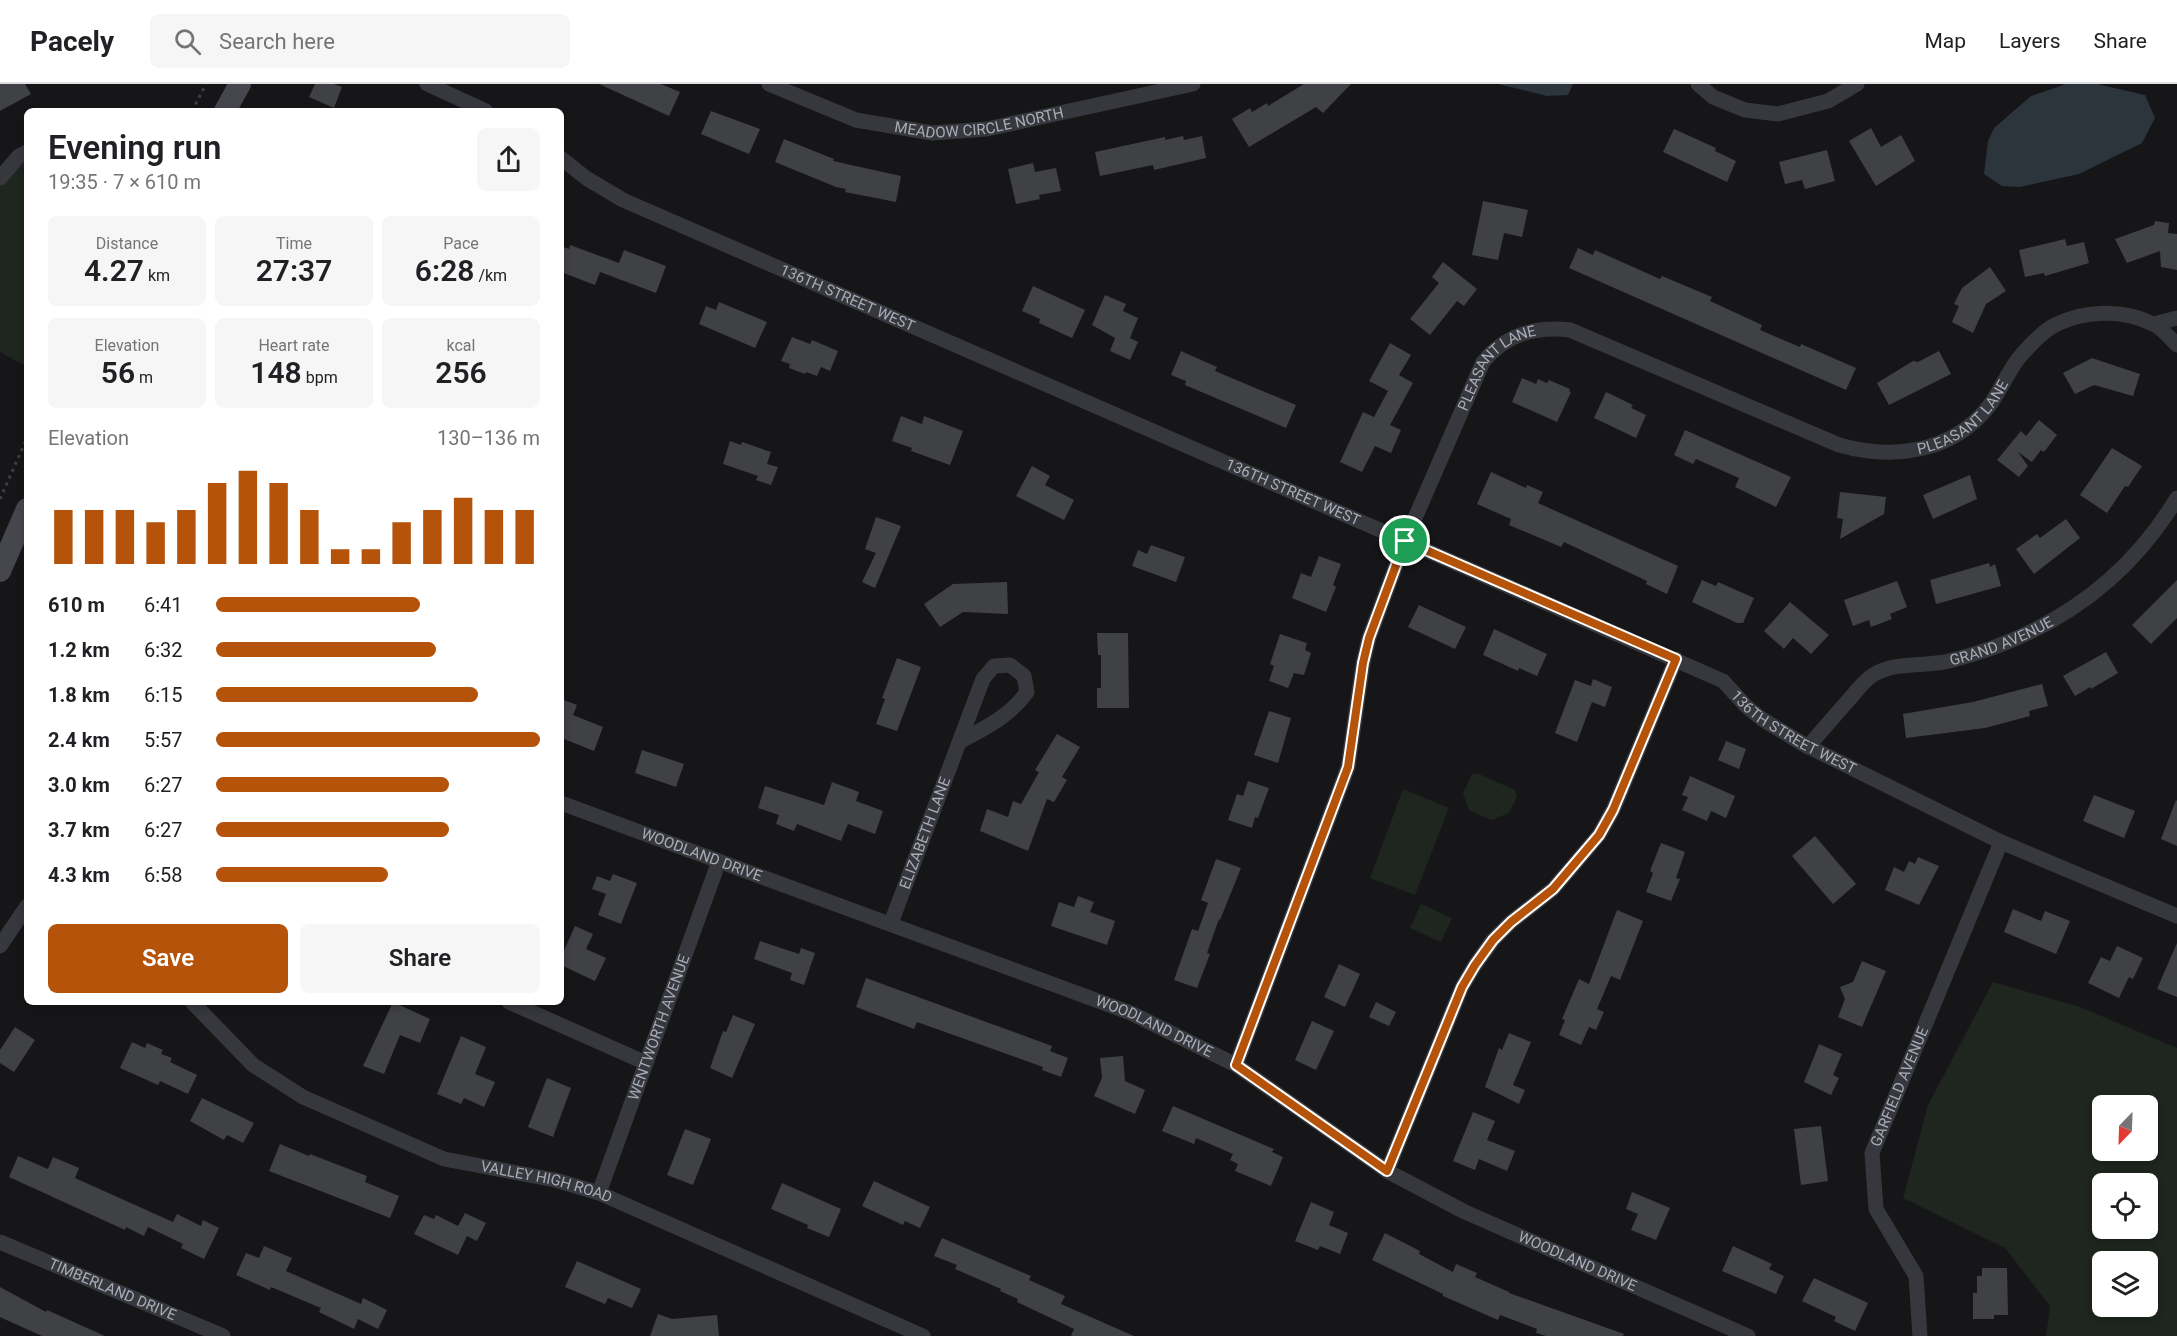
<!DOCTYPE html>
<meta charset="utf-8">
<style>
body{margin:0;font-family:Roboto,sans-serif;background:#f6f6f6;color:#202124;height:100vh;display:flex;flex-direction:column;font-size:22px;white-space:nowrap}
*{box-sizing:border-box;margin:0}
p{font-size:20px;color:#757577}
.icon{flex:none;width:33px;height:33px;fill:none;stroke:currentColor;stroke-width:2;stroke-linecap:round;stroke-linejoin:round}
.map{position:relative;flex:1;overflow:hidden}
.panel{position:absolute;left:24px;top:24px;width:540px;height:897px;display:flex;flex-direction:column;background:#fff;border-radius:9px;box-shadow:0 3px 9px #0003}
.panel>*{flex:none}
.needle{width:39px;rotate:203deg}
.controls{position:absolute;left:2092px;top:1011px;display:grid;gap:12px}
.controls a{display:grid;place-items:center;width:66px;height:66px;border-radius:9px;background:#fff;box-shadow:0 3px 9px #0003;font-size:30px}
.pin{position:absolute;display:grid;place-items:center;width:51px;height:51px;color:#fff;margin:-26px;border:3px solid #fff;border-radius:50%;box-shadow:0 2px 6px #0007}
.round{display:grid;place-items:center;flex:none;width:63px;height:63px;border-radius:9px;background:#f6f6f6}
.summary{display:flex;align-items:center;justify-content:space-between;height:102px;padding:0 24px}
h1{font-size:33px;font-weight:600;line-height:45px}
.metrics{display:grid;grid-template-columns:repeat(3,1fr);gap:9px;height:102px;padding:6px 24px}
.metrics div{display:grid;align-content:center;border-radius:9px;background:#f6f6f6;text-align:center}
.metrics b{font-size:30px;font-weight:600}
.metrics small{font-size:16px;font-weight:400}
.metrics p{font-size:16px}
.chart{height:168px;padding:12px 24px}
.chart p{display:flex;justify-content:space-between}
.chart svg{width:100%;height:108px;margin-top:6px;stroke:#b45309;stroke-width:6}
.button{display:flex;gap:12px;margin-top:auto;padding:12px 24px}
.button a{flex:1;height:69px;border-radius:9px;background:#b45309;color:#fff;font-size:24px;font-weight:600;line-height:69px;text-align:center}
.button a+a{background:#f6f6f6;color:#202124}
ul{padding:0 24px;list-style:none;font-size:20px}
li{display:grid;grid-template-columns:96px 72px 1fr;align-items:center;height:45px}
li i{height:15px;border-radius:8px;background:#b45309}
header{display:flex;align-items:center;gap:36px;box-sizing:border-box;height:84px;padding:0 30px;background:#fff;border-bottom:2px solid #e0e0e0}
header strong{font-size:28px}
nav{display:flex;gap:33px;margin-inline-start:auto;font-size:21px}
.search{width:420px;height:54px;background:#f6f6f6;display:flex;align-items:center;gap:15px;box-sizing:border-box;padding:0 21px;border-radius:9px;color:#757577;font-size:22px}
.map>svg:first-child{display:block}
.green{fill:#1e261f;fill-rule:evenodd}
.water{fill:#2c353c}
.building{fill:#404145}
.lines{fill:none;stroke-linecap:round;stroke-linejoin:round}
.path{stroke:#3d3f44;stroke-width:3;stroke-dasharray:3 4.5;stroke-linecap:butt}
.street{stroke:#37383d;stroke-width:15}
.secondary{stroke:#45474d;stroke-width:22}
.route-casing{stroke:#fff;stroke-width:12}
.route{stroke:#b45309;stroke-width:8}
.labels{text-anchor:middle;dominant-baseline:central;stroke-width:5;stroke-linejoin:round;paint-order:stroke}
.street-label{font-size:15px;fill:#a8adb8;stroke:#111113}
</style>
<header>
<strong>Pacely</strong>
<div class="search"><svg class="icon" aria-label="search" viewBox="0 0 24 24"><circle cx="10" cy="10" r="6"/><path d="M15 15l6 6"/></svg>Search here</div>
<nav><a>Map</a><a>Layers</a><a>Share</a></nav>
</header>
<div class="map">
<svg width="2177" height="1252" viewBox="0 0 2177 1252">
<rect width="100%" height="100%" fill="#161618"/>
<g class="green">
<polygon points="27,68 27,283 0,268 0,94"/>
<polygon points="1472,690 1479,690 1515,706 1517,713 1509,729 1491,736 1469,726 1463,709"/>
<polygon points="1403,705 1449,724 1415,811 1370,794"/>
<polygon points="1421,820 1452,834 1441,858 1410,844"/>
<path d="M1993 898 2080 923 2177 964V1252H2046L2050 1222 2005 1164 1903 1114 1928 1021ZM2103 1022H2148V1066H2103ZM2103 1100H2148V1144H2103ZM2103 1178H2148V1222H2103Z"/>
</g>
<g class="water">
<polygon points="1498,0 1573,0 1568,11 1547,12"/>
<polygon points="2066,0 2097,0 2145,11 2155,34 2142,59 2079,90 2020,103 2002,102 1984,90 1988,57 1994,44 2031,12"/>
</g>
<g class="building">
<polygon points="0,0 25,0 31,10 0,27"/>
<polygon points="315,0 334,0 342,3 334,24 309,13"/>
<polygon points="599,0 661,0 680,8 669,32"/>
<polygon points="1304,0 1351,0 1323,29 1316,23 1249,63 1232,35 1250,24 1252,28 1267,19 1268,22"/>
<polygon points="711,27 760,45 749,70 701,50"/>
<polygon points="1871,44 1881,63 1901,51 1915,77 1876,102 1849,57"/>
<polygon points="1674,45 1716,64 1715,67 1736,77 1727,98 1663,68"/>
<polygon points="1183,52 1184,56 1202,52 1206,74 1154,86 1153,81 1100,92 1095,68 1165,53 1165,56"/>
<polygon points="784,55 834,75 833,77 901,92 896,118 845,108 846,105 836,103 775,78"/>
<polygon points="1827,66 1835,97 1805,105 1802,96 1785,100 1779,78"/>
<polygon points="1033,79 1035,88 1056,84 1061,107 1039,111 1040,115 1016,120 1008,85"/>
<polygon points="1483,117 1528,126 1522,153 1504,149 1498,176 1472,171"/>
<polygon points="2155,137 2169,139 2168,149 2177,150 2177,186 2161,183 2160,167 2127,179 2115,155 2154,141"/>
<polygon points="2065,155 2067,162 2084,158 2089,179 2045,192 2044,189 2025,193 2019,166"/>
<polygon points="570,161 619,179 624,166 666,182 656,209 600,188 595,201 561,188 561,162 569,165"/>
<polygon points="1578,164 1593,171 1595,166 1660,195 1662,192 1712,213 1710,217 1762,241 1760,246 1800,263 1801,260 1856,284 1846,306 1569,184"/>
<polygon points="1443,178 1477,205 1464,222 1457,217 1430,251 1410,235 1439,199 1432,193"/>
<polygon points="1990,183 2006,207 1986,220 1973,249 1952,238 1959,222 1954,220 1962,204"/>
<polygon points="1033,202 1085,226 1072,254 1039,239 1040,235 1022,227"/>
<polygon points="1105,211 1126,220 1123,227 1138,234 1130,254 1138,258 1130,276 1110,267 1115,254 1092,241"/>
<polygon points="719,218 767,238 755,264 699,240 706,222 716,226"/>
<polygon points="792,253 810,260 812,256 838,267 830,287 821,283 817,292 806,288 805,290 789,284 790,280 781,277"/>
<polygon points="1390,259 1411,271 1399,291 1413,299 1390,341 1401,346 1391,369 1375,362 1362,388 1340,378 1363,328 1374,333 1388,307 1369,297"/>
<polygon points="1181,267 1217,283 1215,287 1296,321 1286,344 1185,301 1186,297 1171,291"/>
<polygon points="1939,267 1951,290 1889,321 1877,299 1913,277 1918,278"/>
<polygon points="2092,274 2140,290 2133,312 2094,301 2075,310 2063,289"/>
<polygon points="1522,294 1536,300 1538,295 1547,299 1549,296 1570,305 1569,307 1571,308 1557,338 1512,318"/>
<polygon points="1606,308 1633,321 1631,324 1646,331 1636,354 1594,334"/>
<polygon points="901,332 922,340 924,332 963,347 950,381 911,367 912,364 892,357"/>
<polygon points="2039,336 2057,351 2044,368 2041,366 2032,378 2018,368 2028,382 2019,393 1997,376 2021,347 2026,352"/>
<polygon points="1685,346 1791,393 1776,423 1735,403 1739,394 1696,375 1693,380 1674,371"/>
<polygon points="730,357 741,361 742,358 771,368 767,380 778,383 771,401 756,396 758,392 723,380"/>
<polygon points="2112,364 2142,382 2128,403 2125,402 2107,429 2080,411"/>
<polygon points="1032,382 1050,392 1045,401 1074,416 1064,436 1016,412"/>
<polygon points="1491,388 1526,404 1527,401 1543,408 1538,419 1678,482 1667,510 1646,500 1647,497 1564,458 1561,463 1509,441 1511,435 1477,420"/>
<polygon points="1970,391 1977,415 1933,435 1923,411"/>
<polygon points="1840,408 1886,413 1884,430 1840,455 1843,435 1837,434"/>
<polygon points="876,433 901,442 875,504 862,498 876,469 865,465"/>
<polygon points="2066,435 2080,454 2034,490 2016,465 2037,450 2040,454"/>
<polygon points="1151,461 1185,473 1176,498 1132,482 1138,466 1147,470"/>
<polygon points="1319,472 1341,480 1333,501 1336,503 1326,528 1292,514 1301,489 1311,493"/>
<polygon points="1989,479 1990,483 1995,480 2001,502 1936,520 1930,496"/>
<polygon points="1702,496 1716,502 1718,498 1754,514 1743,539 1737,539 1692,518"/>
<polygon points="2177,496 2177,534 2151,560 2132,541"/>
<polygon points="1897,497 1907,523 1890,530 1892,535 1871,543 1869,536 1853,542 1844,516"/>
<polygon points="1007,498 1008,530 963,528 940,543 924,520 953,500"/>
<polygon points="1790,518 1829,551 1811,570 1793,554 1784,565 1764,547"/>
<polygon points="1419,521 1466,543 1455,565 1408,543"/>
<polygon points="1494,545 1547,570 1537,592 1519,584 1518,587 1483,571"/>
<polygon points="1097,549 1128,549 1129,624 1097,624 1097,604 1101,604 1101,571 1098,571"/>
<polygon points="1280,550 1307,559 1305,566 1311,569 1304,591 1294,589 1288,604 1269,597 1274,582 1270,580"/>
<polygon points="2106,568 2118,589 2091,605 2090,603 2075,612 2063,592"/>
<polygon points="897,574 921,583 897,647 876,640 885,615 882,614"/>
<polygon points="1593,595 1612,603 1605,623 1592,618 1577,658 1555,649 1575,596 1591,602"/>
<polygon points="2042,600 2048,622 2029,627 2030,632 1985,644 1906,654 1903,630 1973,618"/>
<polygon points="561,615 577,621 573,631 603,643 594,667 564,655 561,659"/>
<polygon points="1269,627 1291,634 1278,679 1254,671"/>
<polygon points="1057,650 1080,663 1062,693 1067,696 1054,718 1047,715 1028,767 980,747 987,725 1008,733 1013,717 1021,720 1039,688 1035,686"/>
<polygon points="1726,657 1746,665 1739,685 1718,676"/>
<polygon points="642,666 684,680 676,703 635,689"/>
<polygon points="1690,692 1735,712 1726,734 1711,727 1707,737 1682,726 1688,713 1682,711"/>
<polygon points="1248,697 1269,704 1258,734 1255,733 1252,744 1228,736 1237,710 1243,712"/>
<polygon points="832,698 859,708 856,717 883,727 875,750 848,740 841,757 797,740 794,747 776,740 779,731 758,724 765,702 824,721"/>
<polygon points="2094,711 2135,727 2124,754 2083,737"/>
<polygon points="2176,716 2177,717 2177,762 2161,755"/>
<polygon points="1815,752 1856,800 1833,820 1792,772"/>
<polygon points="1661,759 1685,768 1676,794 1680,795 1671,817 1646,808 1653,789 1650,787"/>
<polygon points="1918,773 1939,782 1919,821 1885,806 1894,783 1904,788 1909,777 1915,780"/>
<polygon points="1216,775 1241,784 1220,836 1219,835 1207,869 1210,870 1197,904 1174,896 1192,845 1198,847 1208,819 1201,816"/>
<polygon points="613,790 637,799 621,840 598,831 606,810 592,805 597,792 610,797"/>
<polygon points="1078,812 1094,818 1090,828 1115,837 1107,861 1051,842 1059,818 1074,823"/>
<polygon points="2013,825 2041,837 2045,827 2070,837 2056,870 2004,848"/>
<polygon points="1617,826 1643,837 1620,896 1611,892 1597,925 1604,928 1596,946 1589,943 1581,961 1559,951 1565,936 1562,935 1579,895 1589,900"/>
<polygon points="575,842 593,850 586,865 606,874 595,897 561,881 561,873"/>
<polygon points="760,857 799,870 801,864 815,869 804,901 790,896 792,889 754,875"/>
<polygon points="2177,859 2177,913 2157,905"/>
<polygon points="2117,862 2143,874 2133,895 2129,893 2119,914 2088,899 2101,873 2110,877"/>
<polygon points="1862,877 1886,887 1862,943 1838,933 1845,915 1840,903 1853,898"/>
<polygon points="1339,880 1360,890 1345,923 1324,913"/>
<polygon points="866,894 1052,962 1050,967 1068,974 1061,993 1042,986 1043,983 917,938 914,945 856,923"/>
<polygon points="393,918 430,935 420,959 400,951 384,990 363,982"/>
<polygon points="1376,918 1396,928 1389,942 1369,933"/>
<polygon points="733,931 755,940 732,994 710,984 723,947 726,948"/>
<polygon points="1312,937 1334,947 1316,986 1295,976"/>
<polygon points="15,943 35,956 14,988 0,979 0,966"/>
<polygon points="1509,949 1531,958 1513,1001 1525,1006 1519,1020 1485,1003 1499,964 1502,966"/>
<polygon points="461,952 486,963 475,990 495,998 484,1023 464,1014 461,1020 437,1010"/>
<polygon points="132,958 145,964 147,959 163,966 161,970 172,974 170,978 197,991 188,1010 160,997 158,1001 120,984"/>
<polygon points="1819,960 1842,970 1833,991 1839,994 1831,1011 1804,998"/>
<polygon points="1123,972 1125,997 1145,1006 1135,1030 1094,1012 1102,994 1100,974"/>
<polygon points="547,994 571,1004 553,1053 528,1043"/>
<polygon points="202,1014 254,1039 243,1059 227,1051 224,1056 190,1037"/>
<polygon points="1173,1022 1274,1065 1272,1068 1283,1073 1271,1102 1235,1087 1238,1080 1230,1076 1233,1070 1196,1054 1194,1060 1162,1047"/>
<polygon points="1473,1028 1495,1037 1487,1056 1515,1067 1507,1087 1479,1075 1475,1086 1453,1077"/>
<polygon points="1821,1042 1828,1097 1801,1101 1794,1045"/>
<polygon points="685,1045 711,1055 693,1101 667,1091"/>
<polygon points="280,1060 309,1072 310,1070 367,1092 365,1098 399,1112 390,1134 269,1087"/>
<polygon points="18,1072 48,1085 53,1073 79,1084 75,1094 173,1138 177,1130 201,1142 203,1136 219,1144 204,1175 181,1164 183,1160 148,1143 144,1152 126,1143 125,1146 9,1093"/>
<polygon points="874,1097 930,1123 920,1144 905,1137 903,1141 862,1122"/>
<polygon points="782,1099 841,1125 829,1153 807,1144 808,1141 771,1125"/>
<polygon points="1632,1108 1670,1124 1656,1156 1631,1146 1638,1130 1626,1125"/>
<polygon points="1311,1118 1334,1128 1329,1141 1348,1149 1340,1170 1320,1162 1318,1166 1295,1157"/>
<polygon points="465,1129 486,1139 477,1157 467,1152 458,1171 414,1150 424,1131 434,1135 436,1131 458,1142"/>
<polygon points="1385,1149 1420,1167 1419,1170 1453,1188 1456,1180 1477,1189 1475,1193 1509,1208 1509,1209 1624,1250 1623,1252 1546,1252 1536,1249 1537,1245 1500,1231 1498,1236 1443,1212 1443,1210 1372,1176"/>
<polygon points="942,1154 1031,1192 1029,1196 1065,1212 1061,1220 1134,1252 1071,1252 1074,1245 1017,1218 1018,1215 1000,1207 1001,1205 955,1185 957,1181 934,1172"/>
<polygon points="264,1162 292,1174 286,1187 361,1220 363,1214 387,1226 378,1245 358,1235 354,1245 319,1228 321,1224 271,1203 270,1206 236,1191 246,1169 259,1174"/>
<polygon points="1733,1162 1772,1180 1769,1185 1784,1192 1776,1210 1722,1187"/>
<polygon points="577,1177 641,1205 632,1224 608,1214 605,1220 565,1203"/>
<polygon points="1982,1184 2007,1184 2008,1231 1994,1231 1994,1235 1973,1235 1973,1209 1977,1209 1977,1192 1982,1192"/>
<polygon points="1814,1194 1868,1219 1855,1247 1834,1237 1836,1233 1802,1217"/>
<polygon points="0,1203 46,1228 47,1226 105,1252 42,1252 13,1239 0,1233"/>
<polygon points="658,1230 672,1235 717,1231 719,1252 650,1252"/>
</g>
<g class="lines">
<g class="path">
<polyline points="192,27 206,0"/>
<polyline points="0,415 27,354"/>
</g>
<g class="street">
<polyline points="427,0 486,27"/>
<path id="s1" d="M769 0 856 36 932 49 987 45 1193 0"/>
<polyline points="1698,0 1713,13 1745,26 1778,30 1828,17 1857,0"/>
<path id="s2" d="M561 74 586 94 623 116 1405 457 1723 597 1746 622 1762 635 1803 660 2001 758 2177 832"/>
<polyline points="0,94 19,72 27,68"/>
<polyline points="2154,240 2177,234"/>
<path id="s3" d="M1808 663C1823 645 1838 628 1853 611 1859 604 1865 596 1873 591 1898 576 1926 584 1953 576 2049 551 2125 500 2177 414"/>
<path id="s4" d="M561 719 1131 929 1236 981 1387 1087 1465 1128 1748 1252"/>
<path id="s5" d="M891 839 983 595 994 582 1010 581 1024 592 1027 608C1009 633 985 644 959 658"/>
<polyline points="0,862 27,822"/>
<path id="s6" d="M192 918 253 981 303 1013 444 1075 555 1096 599 1109 923 1252"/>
<polyline points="509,918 646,979"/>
<path id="s7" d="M1236 981 1348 683 1363 579 1369 554 1405 457 1483 278C1506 250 1535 242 1570 246L1839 361C1893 376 1952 369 1989 322 2002 305 2009 283 2024 268 2032 259 2045 246 2055 241 2085 226 2123 225 2153 240 2162 244 2170 254 2177 261"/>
<polyline points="1387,1087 1462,903 1475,881 1493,856 1511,838 1553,805 1599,751 1613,726 1676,575"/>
<path id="s8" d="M599 1109 719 777"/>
<path id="s9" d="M0 1158 223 1252"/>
<path id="s10" d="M1920 1252 1916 1192 1876 1125 1872 1069 2001 758"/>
</g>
<g class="secondary">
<polyline points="225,27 240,0"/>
<polyline points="0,487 27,425"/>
</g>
</g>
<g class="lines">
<defs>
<polygon id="route" points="1405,457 1676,575 1613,726 1599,751 1553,805 1511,838 1493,856 1475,881 1462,903 1387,1087 1236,981 1348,683 1363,579 1369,554"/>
</defs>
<use href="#route" class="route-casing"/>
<use href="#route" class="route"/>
</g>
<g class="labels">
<g class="street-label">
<text stroke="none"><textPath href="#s1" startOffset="219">MEADOW CIRCLE NORTH</textPath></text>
<text stroke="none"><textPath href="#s2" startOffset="320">136TH STREET WEST</textPath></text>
<text stroke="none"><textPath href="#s7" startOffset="753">PLEASANT LANE</textPath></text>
<text stroke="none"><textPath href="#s7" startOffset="1274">PLEASANT LANE</textPath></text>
<text stroke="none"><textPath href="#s2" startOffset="806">136TH STREET WEST</textPath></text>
<text stroke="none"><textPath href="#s3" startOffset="231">GRAND AVENUE</textPath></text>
<text stroke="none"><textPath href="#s2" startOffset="1364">136TH STREET WEST</textPath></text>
<text stroke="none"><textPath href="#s5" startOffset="96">ELIZABETH LANE</textPath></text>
<text stroke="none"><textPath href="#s4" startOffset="150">WOODLAND DRIVE</textPath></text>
<text stroke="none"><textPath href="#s8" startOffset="176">WENTWORTH AVENUE</textPath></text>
<text stroke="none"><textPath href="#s4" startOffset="634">WOODLAND DRIVE</textPath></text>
<text stroke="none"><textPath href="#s10" startOffset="266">GARFIELD AVENUE</textPath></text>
<text stroke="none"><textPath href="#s6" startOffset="406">VALLEY HIGH ROAD</textPath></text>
<text stroke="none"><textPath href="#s4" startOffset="1120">WOODLAND DRIVE</textPath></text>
<text stroke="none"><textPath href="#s9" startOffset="122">TIMBERLAND DRIVE</textPath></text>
</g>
</g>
</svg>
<div class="controls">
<a><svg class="needle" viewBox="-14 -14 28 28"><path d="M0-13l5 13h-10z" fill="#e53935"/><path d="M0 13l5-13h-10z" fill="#757577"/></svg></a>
<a><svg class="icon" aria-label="locate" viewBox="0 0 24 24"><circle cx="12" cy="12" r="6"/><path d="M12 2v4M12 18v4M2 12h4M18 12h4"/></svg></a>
<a><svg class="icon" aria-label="layers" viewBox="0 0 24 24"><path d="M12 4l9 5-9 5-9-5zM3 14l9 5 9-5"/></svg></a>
</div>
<div class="pin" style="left:1405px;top:457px;background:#1e9e55"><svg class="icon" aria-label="arrive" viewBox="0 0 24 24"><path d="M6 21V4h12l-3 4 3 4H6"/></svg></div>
<section class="panel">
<div class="summary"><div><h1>Evening run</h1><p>19:35 · 7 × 610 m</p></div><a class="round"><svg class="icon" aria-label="share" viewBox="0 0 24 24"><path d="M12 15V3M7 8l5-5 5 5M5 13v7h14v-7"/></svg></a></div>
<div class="metrics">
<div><p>Distance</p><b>4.27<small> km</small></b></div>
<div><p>Time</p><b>27:37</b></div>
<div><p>Pace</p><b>6:28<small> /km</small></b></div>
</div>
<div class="metrics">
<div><p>Elevation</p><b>56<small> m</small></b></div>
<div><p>Heart rate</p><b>148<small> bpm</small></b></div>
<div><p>kcal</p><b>256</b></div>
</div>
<div class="chart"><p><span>Elevation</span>130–136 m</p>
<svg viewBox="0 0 160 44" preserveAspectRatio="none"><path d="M5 44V22M15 44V22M25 44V22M35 44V27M45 44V22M55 44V11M65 44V6M75 44V11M85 44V22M95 44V38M105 44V38M115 44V27M125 44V22M135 44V17M145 44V22M155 44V22"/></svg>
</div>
<ul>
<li><b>610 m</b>6:41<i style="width:63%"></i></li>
<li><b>1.2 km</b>6:32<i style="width:68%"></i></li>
<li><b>1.8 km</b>6:15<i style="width:81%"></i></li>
<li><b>2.4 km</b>5:57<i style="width:100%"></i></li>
<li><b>3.0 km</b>6:27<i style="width:72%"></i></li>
<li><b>3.7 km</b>6:27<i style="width:72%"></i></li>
<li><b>4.3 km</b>6:58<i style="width:53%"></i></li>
</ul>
<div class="button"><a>Save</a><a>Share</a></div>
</section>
</div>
